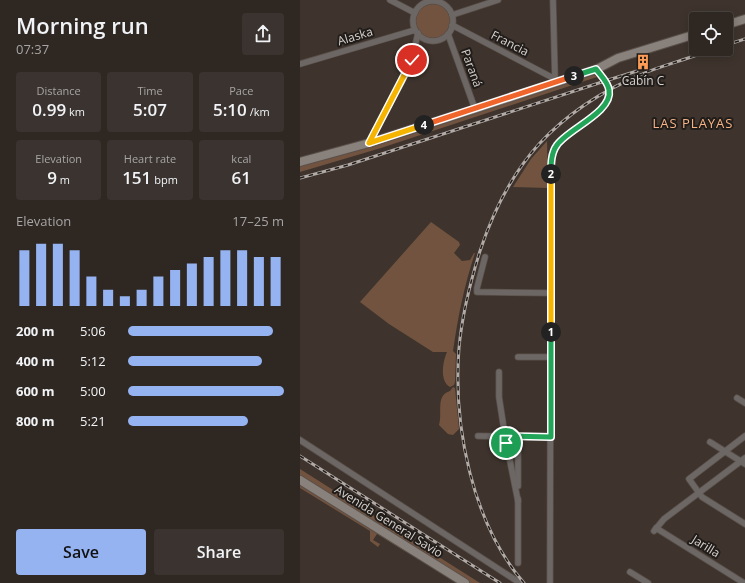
<!DOCTYPE html>
<meta charset="utf-8">
<style>
body{margin:0;font-family:"Open Sans",sans-serif;background:#3a332f;color:#f1f3f6;height:100vh;display:flex;flex-direction:column;font-size:15px;white-space:nowrap}
*{box-sizing:border-box;margin:0}
p{font-size:13px;color:#a7a5a5}
.icon{flex:none;width:22px;height:22px;fill:none;stroke:currentColor;stroke-width:2;stroke-linecap:round;stroke-linejoin:round}
.map{position:relative;flex:1;overflow:hidden}
.side{display:flex;flex-direction:column;background:#2e2722;width:300px}
.side>*{flex:none}
.buttons{position:absolute;left:389px;top:12px;display:grid;gap:8px}
.buttons a{display:grid;place-items:center;width:44px;height:44px;border-radius:4px;background:#2e2722;box-shadow:0 2px 10px #0003,0 0 0 1px #494440;font-size:20px}
.pin{position:absolute;display:grid;place-items:center;width:34px;height:34px;color:#fff;margin:-17px;border:2px solid #fff;border-radius:50%;box-shadow:0 1px 4px #0007}
.km{position:absolute;width:20px;height:20px;margin:-10px;border-radius:50%;background:#222;color:#fff;font-size:11px;line-height:20px;text-align:center}
.round{display:grid;place-items:center;flex:none;width:42px;height:42px;border-radius:4px;background:#3a332f}
.summary{display:flex;align-items:center;justify-content:space-between;height:68px;padding:0 16px}
h1{font-size:22px;font-weight:600;line-height:30px}
.figures{display:grid;grid-template-columns:repeat(3,1fr);gap:6px;height:68px;padding:4px 16px}
.figures div{display:grid;align-content:center;border-radius:4px;background:#3a332f;text-align:center}
.figures b{font-size:17px;font-weight:600}
.figures small{font-size:11px;font-weight:400}
.figures p{font-size:11px}
.chart{height:112px;padding:8px 16px}
.chart p{display:flex;justify-content:space-between}
.chart svg{width:100%;height:72px;margin-top:4px;stroke:#95b2f1;stroke-width:6}
.button{display:flex;gap:8px;margin-top:auto;padding:8px 16px}
.button a{flex:1;height:46px;border-radius:4px;background:#95b2f1;color:#111;font-size:16px;font-weight:600;line-height:46px;text-align:center}
.button a+a{background:#3a332f;color:#f1f3f6}
ul{padding:0 16px;list-style:none;font-size:13px}
li{display:grid;grid-template-columns:64px 48px 1fr;align-items:center;height:30px}
li i{height:10px;border-radius:5px;background:#95b2f1}
main{display:flex;flex:1;min-height:0}
.map>svg:first-child{display:block}
.green{fill:#72533f}
.lines{fill:none;stroke-linecap:round;stroke-linejoin:round}
.street-casing{stroke:#5a504a;stroke-width:7}
.secondary-casing{stroke:#5a504a;stroke-width:10}
.street{stroke:#6c6764;stroke-width:5.5}
.secondary{stroke:#89817c;stroke-width:8}
.rail-casing{stroke:#b2aaa6;stroke-width:3}
.rail{stroke:#211d1a;stroke-width:1.5;stroke-dasharray:4.5;stroke-linecap:butt}
.split-1-casing{stroke:#fff;stroke-width:8}
.split-2-casing{stroke:#fff;stroke-width:8}
.split-3-casing{stroke:#fff;stroke-width:8}
.split-4-casing{stroke:#fff;stroke-width:8}
.split-5-casing{stroke:#fff;stroke-width:8}
.split-1{stroke:#22a559;stroke-width:5}
.split-2{stroke:#f5b400;stroke-width:5}
.split-3{stroke:#22a559;stroke-width:5}
.split-4{stroke:#f0652b;stroke-width:5}
.split-5{stroke:#f5b400;stroke-width:5}
.labels{text-anchor:middle;dominant-baseline:central;stroke-width:4;stroke-linejoin:round;paint-order:stroke}
.street-label{font-size:12px;fill:#d9d2ce;stroke:#211d1a}
.poi-label{font-size:12px;fill:#d9d2ce;stroke:#211d1a}
.neighbourhood-label{font-size:13px;letter-spacing:1px;fill:#f8b486;stroke:#211d1a}
</style>
<main>
<section class="side">
<div class="summary"><div><h1>Morning run</h1><p>07:37</p></div><a class="round"><svg class="icon" aria-label="share" viewBox="0 0 24 24"><path d="M12 15V3M7 8l5-5 5 5M5 13v7h14v-7"/></svg></a></div>
<div class="figures">
<div><p>Distance</p><b>0.99<small> km</small></b></div>
<div><p>Time</p><b>5:07</b></div>
<div><p>Pace</p><b>5:10<small> /km</small></b></div>
</div>
<div class="figures">
<div><p>Elevation</p><b>9<small> m</small></b></div>
<div><p>Heart rate</p><b>151<small> bpm</small></b></div>
<div><p>kcal</p><b>61</b></div>
</div>
<div class="chart"><p><span>Elevation</span>17–25 m</p>
<svg viewBox="0 0 160 44" preserveAspectRatio="none"><path d="M5 44V10M15 44V6M25 44V6M35 44V10M45 44V26M55 44V34M65 44V38M75 44V34M85 44V26M95 44V22M105 44V18M115 44V14M125 44V10M135 44V10M145 44V14M155 44V14"/></svg>
</div>
<ul>
<li><b>200 m</b>5:06<i style="width:93%"></i></li>
<li><b>400 m</b>5:12<i style="width:86%"></i></li>
<li><b>600 m</b>5:00<i style="width:100%"></i></li>
<li><b>800 m</b>5:21<i style="width:77%"></i></li>
</ul>
<div class="button"><a>Save</a><a>Share</a></div>
</section>
<div class="map">
<svg width="445" height="583" viewBox="0 0 445 583">
<rect width="100%" height="100%" fill="#3e342d"/>
<g class="green">
<circle cx="133" cy="21" r="17"/>
<polygon points="293,74 297,77 81,148 0,172 0,165"/>
<polygon points="247,141 248,188 213,187 231,159"/>
<path d="M131 222 159 242 160 245 154 253 162 261 170 260 174 253H175C164 286 158 317 153 351L156 354 155 382 154 385 150 387C139 381 143 361 147 352H133L89 324 60 302Z"/>
<path d="M153 387 155 388 159 429 153 435 148 434 139 425C143 414 135 395 150 391Z"/>
<polygon points="0,469 180,583 170,583 0,475"/>
<polygon points="0,483 107,550 106,552 77,534 73,540 80,544 78,547 70,541 70,531 0,488"/>
</g>
<g class="lines">
<defs>
<g id="street">
<polyline points="90,0 115,13"/>
<polyline points="253,0 255,79"/>
<circle cx="133" cy="21" r="20"/>
<polyline points="152,15 198,0"/>
<polyline points="152,25 255,79 257,82"/>
<polyline points="148,34 175,109"/>
<polyline points="0,64 115,30"/>
<polyline points="69,143 111,64 118,33"/>
<polyline points="185,257 177,288 177,292 251,293"/>
<polyline points="218,357 251,357"/>
<polyline points="199,372 199,397 205,436 218,501"/>
<polyline points="437,398 445,403"/>
<polyline points="178,436 251,437"/>
<polyline points="445,436 389,479 402,497 445,524"/>
<polyline points="0,440 220,583"/>
<polyline points="410,442 445,464"/>
<polyline points="218,486 218,436"/>
<polyline points="356,528 444,583"/>
<polyline points="354,531 364,519 445,458"/>
<polyline points="218,563 218,499"/>
<polyline points="330,572 348,583"/>
<path d="M250 583 251 165C252 158 253 151 257 145 268 129 313 112 309 91 308 82 301 76 297 69"/>
</g>
<g id="secondary">
<polyline points="426,25 445,19"/>
<polyline points="0,162 69,143 175,109 297,69 318,58 396,34"/>
<polyline points="0,480 165,583"/>
</g>
</defs>
<use href="#street" class="street-casing"/>
<use href="#secondary" class="secondary-casing"/>
<use href="#street" class="street"/>
<use href="#secondary" class="secondary"/>
<defs>
<g id="rail">
<polyline points="426,45 445,39"/>
<polyline points="397,54 414,49"/>
<polyline points="0,178 48,165 305,81 337,71"/>
<polyline points="0,456 200,583"/>
<path d="M224 583C172 523 153 426 159 348 162 315 170 283 180 251 193 212 211 175 239 144 267 114 302 91 340 75 360 66 382 61 402 53"/>
</g>
</defs>
<use href="#rail" class="rail-casing"/>
<use href="#rail" class="rail"/>
</g>
<g class="lines">
<defs>
<polyline id="split-1" points="206,443 205,436 251,437 251,332"/>
<polyline id="split-2" points="251,332 251,174"/>
<path id="split-3" d="M251 174C251 164 251 153 257 145 268 129 313 112 309 90 308 82 301 76 296 69L274 76"/>
<polyline id="split-4" points="124,125 274,76"/>
<polyline id="split-5" points="112,60 69,143 124,125"/>
</defs>
<use href="#split-1" class="split-1-casing"/>
<use href="#split-2" class="split-2-casing"/>
<use href="#split-3" class="split-3-casing"/>
<use href="#split-4" class="split-4-casing"/>
<use href="#split-5" class="split-5-casing"/>
<use href="#split-1" class="split-1"/>
<use href="#split-2" class="split-2"/>
<use href="#split-3" class="split-3"/>
<use href="#split-4" class="split-4"/>
<use href="#split-5" class="split-5"/>
</g>
<defs>
<symbol id="building-bare" viewBox="-9 -9 18 18"><path d="M-4-6H4V6H1V3H-1V6H-4ZM-2.5-4.3h1.7v1.8h-1.7ZM.8-4.3h1.7v1.8H.8ZM-2.5-1h1.7V.8h-1.7ZM.8-1h1.7V.8H.8Z" fill="#fd9c56" stroke="#211d1a" stroke-width="2.5" paint-order="stroke"/></symbol>
</defs>
<g fill-rule="evenodd">
<use href="#building-bare" x="332" y="51" width="22" height="22"/>
</g>
<g class="labels">
<g class="street-label">
<text transform="translate(55 36) rotate(-17)">Alaska</text>
<text transform="translate(210 43) rotate(27)">Francia</text>
<text transform="translate(172 68) rotate(70)">Paraná</text>
<text transform="translate(89 521) rotate(32)">Avenida General Savio</text>
<text transform="translate(406 546) rotate(32)">Jarilla</text>
</g>
<g class="poi-label">
<text x="343" y="80">Cabín C</text>
</g>
<g class="neighbourhood-label">
<text x="393" y="123">LAS PLAYAS</text>
</g>
</g>
</svg>
<div class="buttons">
<a><svg class="icon" aria-label="locate" viewBox="0 0 24 24"><circle cx="12" cy="12" r="6"/><path d="M12 2v4M12 18v4M2 12h4M18 12h4"/></svg></a>
</div>
<div class="pin" style="left:206px;top:443px;background:#1e9e55"><svg class="icon" aria-label="arrive" viewBox="0 0 24 24"><path d="M6 21V4h12l-3 4 3 4H6"/></svg></div>
<div class="pin" style="left:112px;top:60px;background:#d93025"><svg class="icon" aria-label="check" viewBox="0 0 24 24"><path d="M5 12l5 5 9-10"/></svg></div>
<b class="km" style="left:251px;top:332px">1</b>
<b class="km" style="left:251px;top:174px">2</b>
<b class="km" style="left:274px;top:76px">3</b>
<b class="km" style="left:124px;top:125px">4</b>
</div>
</main>
